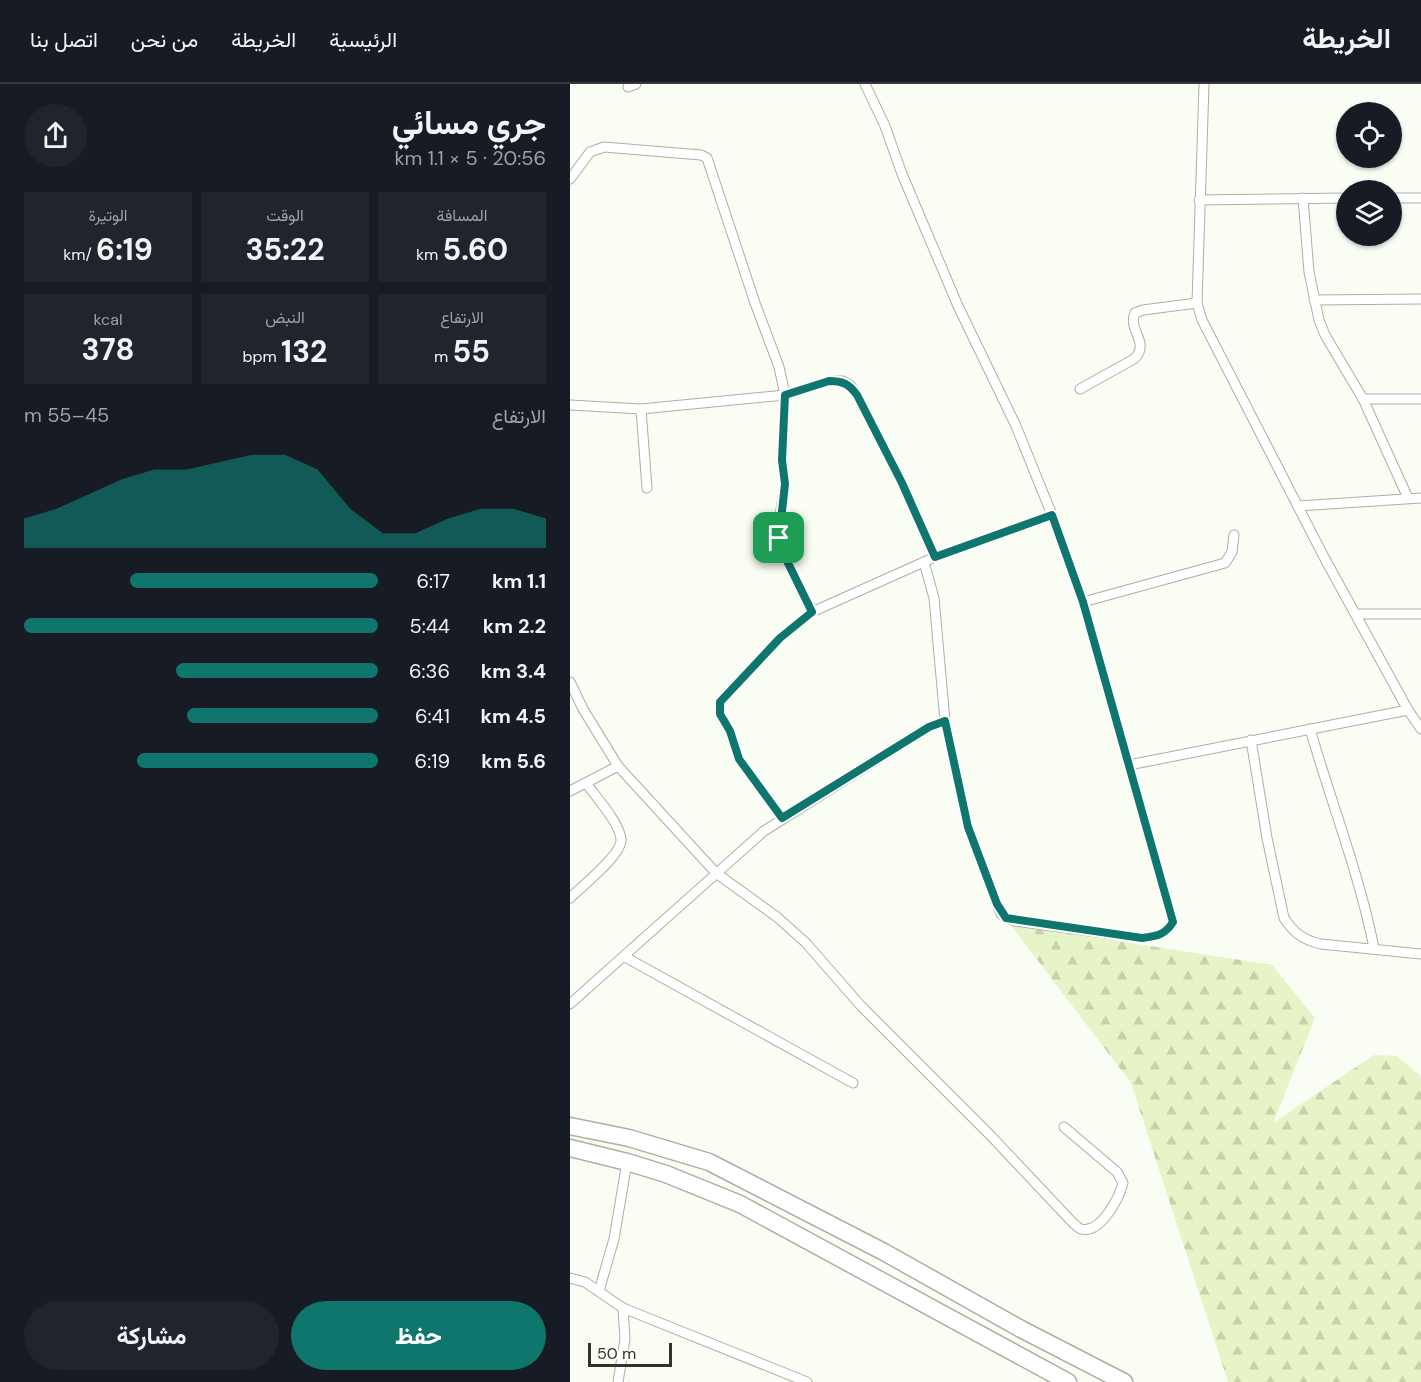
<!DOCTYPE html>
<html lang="ar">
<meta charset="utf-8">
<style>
body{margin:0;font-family:"DM Sans",Vazirmatn,sans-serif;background:#20242c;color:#f1f3f6;direction:rtl;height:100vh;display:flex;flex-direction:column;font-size:22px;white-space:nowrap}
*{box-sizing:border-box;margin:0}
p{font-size:20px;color:#9ea1a6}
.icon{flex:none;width:33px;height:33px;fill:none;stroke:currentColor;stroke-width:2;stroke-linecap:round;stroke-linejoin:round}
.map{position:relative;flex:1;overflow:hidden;direction:ltr}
.panel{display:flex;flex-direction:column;background:#171b24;width:570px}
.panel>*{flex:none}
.fabs{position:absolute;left:766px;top:18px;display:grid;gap:12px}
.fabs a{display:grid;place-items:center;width:66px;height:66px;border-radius:50%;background:#171b24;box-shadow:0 2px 4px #0004;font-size:30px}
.scale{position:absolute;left:18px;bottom:15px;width:84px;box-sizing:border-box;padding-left:6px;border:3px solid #31332f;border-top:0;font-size:16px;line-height:21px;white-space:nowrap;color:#31332f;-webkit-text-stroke:4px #fafdf3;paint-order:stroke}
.pin{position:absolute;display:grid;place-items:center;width:51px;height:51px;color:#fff;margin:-26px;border-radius:12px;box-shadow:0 3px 9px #0006}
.round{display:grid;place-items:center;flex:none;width:63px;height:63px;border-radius:32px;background:#20242c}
.overview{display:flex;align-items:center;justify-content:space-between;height:102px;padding:0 24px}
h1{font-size:33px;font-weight:700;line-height:45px}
.figures{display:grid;grid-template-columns:repeat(3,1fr);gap:9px;height:102px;padding:6px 24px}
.figures div{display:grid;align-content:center;border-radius:0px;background:#20242c;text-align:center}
.figures b{font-size:30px;font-weight:700}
.figures small{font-size:16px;font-weight:400}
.figures p{font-size:16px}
.chart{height:168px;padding:12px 24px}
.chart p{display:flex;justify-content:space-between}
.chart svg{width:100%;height:108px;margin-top:6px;fill:#0f766e;opacity:.7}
.action{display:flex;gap:12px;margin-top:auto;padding:12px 24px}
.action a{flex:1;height:69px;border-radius:36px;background:#0f766e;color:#fff;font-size:24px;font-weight:700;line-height:69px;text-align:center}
.action a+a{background:#20242c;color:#f1f3f6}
ul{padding:0 24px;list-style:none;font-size:20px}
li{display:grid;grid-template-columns:96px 72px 1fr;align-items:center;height:45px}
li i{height:15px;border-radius:8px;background:#0f766e}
header{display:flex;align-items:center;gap:36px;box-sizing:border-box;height:84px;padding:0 30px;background:#171b24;border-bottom:2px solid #363941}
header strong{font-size:28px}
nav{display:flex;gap:33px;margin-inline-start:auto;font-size:21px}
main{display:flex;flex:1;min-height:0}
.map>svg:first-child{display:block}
.forest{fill:url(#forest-firs)}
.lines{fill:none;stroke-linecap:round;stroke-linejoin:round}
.street-casing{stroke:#acafa6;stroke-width:11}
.highway-casing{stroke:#acafa6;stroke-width:19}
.street{stroke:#fff;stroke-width:9}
.highway{stroke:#fff;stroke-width:16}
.route-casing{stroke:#fff;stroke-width:12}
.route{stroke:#0f766e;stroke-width:8}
</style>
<header>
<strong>الخريطة</strong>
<nav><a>الرئيسية</a><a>الخريطة</a><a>من نحن</a><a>اتصل بنا</a></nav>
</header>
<main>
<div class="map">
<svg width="851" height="1298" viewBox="0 0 851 1298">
<defs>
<pattern id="forest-firs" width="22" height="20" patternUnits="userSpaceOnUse" patternTransform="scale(1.5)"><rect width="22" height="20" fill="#e7f4c7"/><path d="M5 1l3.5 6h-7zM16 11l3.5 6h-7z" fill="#c7d2ab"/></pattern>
</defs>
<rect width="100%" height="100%" fill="#fafdf3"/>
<polygon class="forest" points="440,840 702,881 745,934 703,1039 804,971 827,972 851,992 851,1298 658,1298 561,999"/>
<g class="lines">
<defs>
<g id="street">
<path d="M295 0 315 42 332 90 388 222 446 342 482 431 513 518 603 839C595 851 587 852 572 854L445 837 436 834 431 830 398 743 375 637 364 514 354 478"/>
<polyline points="634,0 627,219 632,236 755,475 838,626 851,645"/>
<polyline points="58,3 66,0"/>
<polyline points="0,95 20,68 34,63 131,71 137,74 185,219 209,283 215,311 212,376 215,401 208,444 209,455 218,479 242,528"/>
<polyline points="733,114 739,188 749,236 755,251 793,315 838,414"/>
<polyline points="822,114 851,114"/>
<polyline points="629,116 777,114"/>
<polyline points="744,216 851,215"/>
<path d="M510 305 564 275C581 259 557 246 565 229L573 226 627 219"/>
<polyline points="793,315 851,315"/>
<polyline points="0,321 71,325 215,311 259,297 273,297 280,301 287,311 332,399 365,473"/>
<polyline points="71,325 77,404"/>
<polyline points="728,422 851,414"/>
<polyline points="513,518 655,479 662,468 664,451"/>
<polyline points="787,530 851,530"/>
<path d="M0 598 13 625 48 682 146 789 207 833 236 859 291 922 421 1052 503 1139C506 1141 508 1144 511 1145 531 1150 549 1114 553 1099L547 1088 494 1043"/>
<path d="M740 645C761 718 789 789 804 864"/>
<path d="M681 656 697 754 714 834C724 849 733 856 751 860L851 870"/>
<polyline points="559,681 838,626"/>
<polyline points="0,707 48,682"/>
<polyline points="212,734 169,675 160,647 150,631 150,618 154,613 211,553 242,528 365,473 482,431"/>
<path d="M0 814C12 802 53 770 51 755 49 738 26 713 16 699"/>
<polyline points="55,873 283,999"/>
<polyline points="0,920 194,747 359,643 375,637"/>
<polyline points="0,1194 15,1198 53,1224 237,1298"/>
<polyline points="29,1207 44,1155 57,1078"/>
<polyline points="48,1298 55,1255 53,1224"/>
</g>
<g id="highway">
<polyline points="0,1042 59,1054 139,1078 314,1168 451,1245 554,1298"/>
<polyline points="0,1064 57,1078 96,1090 170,1120 498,1298"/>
</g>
</defs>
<use href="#street" class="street-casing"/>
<use href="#highway" class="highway-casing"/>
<use href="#street" class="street"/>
<use href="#highway" class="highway"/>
</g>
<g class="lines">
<defs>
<path id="route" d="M259 297C273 297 279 300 287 311L332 399 365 473 482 431 513 518 603 838C595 851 587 852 572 854L436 834 427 820 398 743 375 637 359 643 212 734 169 675 160 647 150 630V618L210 554 242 528 218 479 209 454 215 400 212 376 215 311Z"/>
</defs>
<use href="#route" class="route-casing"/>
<use href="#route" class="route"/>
</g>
</svg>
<div class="fabs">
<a><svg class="icon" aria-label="locate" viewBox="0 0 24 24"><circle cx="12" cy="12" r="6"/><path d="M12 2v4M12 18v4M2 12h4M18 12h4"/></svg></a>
<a><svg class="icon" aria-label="layers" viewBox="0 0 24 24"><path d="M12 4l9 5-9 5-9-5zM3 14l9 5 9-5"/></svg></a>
</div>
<div class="scale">50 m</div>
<div class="pin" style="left:209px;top:454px;background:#1e9e55"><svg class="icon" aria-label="arrive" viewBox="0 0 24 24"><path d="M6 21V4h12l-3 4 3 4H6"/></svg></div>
</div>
<section class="panel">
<div class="overview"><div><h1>جري مسائي</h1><p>20:56 · 5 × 1.1 km</p></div><a class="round"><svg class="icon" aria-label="share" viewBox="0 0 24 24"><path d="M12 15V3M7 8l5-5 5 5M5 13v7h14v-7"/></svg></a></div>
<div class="figures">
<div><p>المسافة</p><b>5.60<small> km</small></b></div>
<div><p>الوقت</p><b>35:22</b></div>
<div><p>الوتيرة</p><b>6:19<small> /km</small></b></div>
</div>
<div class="figures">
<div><p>الارتفاع</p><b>55<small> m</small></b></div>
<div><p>النبض</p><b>132<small> bpm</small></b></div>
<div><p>kcal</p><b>378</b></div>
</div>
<div class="chart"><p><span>الارتفاع</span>45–55 m</p>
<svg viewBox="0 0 160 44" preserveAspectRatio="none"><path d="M0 44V32L10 28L20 22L30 16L40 12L50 12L60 9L70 6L80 6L90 12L100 28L110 38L120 38L130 32L140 28L150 28L160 32V44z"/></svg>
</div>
<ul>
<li><b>1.1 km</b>6:17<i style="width:70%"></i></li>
<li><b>2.2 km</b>5:44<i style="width:100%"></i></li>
<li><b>3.4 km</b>6:36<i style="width:57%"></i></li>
<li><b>4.5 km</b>6:41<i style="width:54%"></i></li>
<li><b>5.6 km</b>6:19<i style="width:68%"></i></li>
</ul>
<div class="action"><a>حفظ</a><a>مشاركة</a></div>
</section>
</main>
